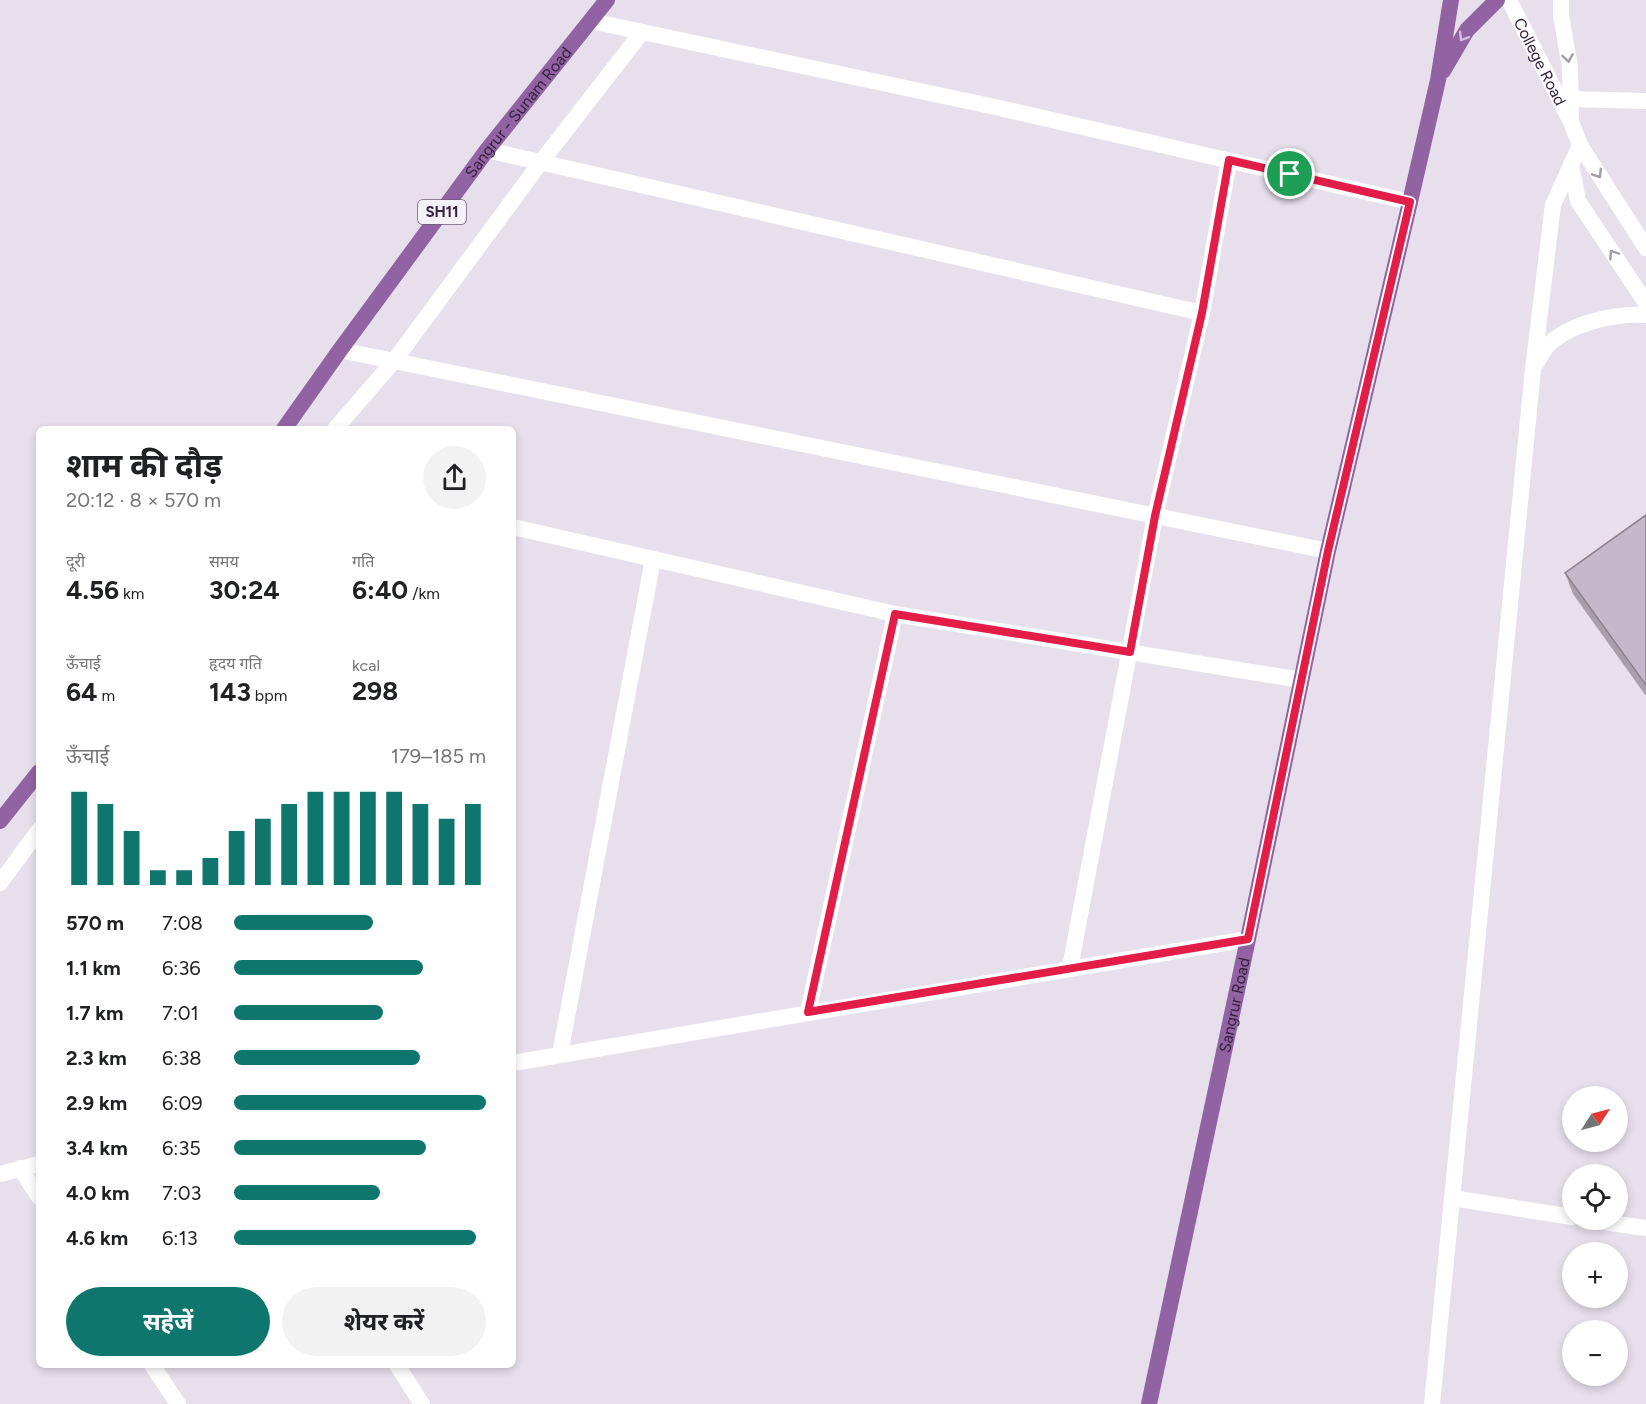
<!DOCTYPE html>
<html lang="hi">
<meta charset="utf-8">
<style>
body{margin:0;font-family:Figtree,"Noto Sans Devanagari",sans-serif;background:#f2f2f2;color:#202124;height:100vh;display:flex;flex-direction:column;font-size:22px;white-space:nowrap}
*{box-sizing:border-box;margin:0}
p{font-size:20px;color:#757577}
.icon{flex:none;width:33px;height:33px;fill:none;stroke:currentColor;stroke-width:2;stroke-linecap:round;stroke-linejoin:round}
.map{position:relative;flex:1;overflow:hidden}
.panel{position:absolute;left:36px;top:426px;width:480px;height:942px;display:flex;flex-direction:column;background:#fff;border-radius:9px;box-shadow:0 3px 9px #0003}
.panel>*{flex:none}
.needle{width:39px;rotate:54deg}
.fabs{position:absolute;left:1562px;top:1086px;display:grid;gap:12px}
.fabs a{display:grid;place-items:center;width:66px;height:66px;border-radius:50%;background:#fff;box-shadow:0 3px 9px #0003;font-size:30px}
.pin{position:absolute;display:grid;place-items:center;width:51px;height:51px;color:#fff;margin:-26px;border:3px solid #fff;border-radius:50%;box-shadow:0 2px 6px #0007}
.round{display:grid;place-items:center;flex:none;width:63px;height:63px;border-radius:32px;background:#f2f2f2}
.head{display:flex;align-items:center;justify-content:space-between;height:102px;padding:0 30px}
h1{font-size:33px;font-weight:700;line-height:45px}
.figures{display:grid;grid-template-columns:repeat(3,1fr);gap:9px;height:102px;padding:6px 30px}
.figures div{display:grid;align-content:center}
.figures b{font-size:26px;font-weight:700}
.figures small{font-size:16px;font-weight:400}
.figures p{font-size:16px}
.chart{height:168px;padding:12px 30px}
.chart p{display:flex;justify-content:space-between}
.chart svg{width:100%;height:108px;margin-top:6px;stroke:#0f766e;stroke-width:6}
.button{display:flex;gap:12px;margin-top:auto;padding:12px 30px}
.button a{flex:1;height:69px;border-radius:36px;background:#0f766e;color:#fff;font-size:24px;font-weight:700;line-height:69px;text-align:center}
.button a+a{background:#f2f2f2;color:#202124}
ul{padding:0 30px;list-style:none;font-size:20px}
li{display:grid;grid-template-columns:96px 72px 1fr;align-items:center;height:45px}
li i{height:15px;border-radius:8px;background:#0f766e}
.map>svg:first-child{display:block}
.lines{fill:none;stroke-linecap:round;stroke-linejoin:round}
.minor{stroke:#fff;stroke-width:16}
.tertiary{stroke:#fff;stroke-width:16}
.primary{stroke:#9263a3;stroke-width:16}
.wall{fill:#a89fae}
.building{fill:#c3b9ca;stroke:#88828d;stroke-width:1.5}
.oneway{stroke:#d2bfda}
.oneway2{stroke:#a49ba8}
.route-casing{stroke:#fff;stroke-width:12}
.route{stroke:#e11d48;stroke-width:8}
.labels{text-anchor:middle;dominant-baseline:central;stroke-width:6;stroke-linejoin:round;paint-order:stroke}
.shield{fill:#f5f1f8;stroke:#6f5f75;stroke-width:1.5}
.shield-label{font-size:15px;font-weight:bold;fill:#35203d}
.street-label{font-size:16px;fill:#35203d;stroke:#f5f1f8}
</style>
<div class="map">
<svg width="1646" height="1404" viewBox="0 0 1646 1404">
<rect width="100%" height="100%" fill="#e7e0ec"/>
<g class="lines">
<g class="minor">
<polyline points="591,21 995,107 1410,202"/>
<polyline points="1570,99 1646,101"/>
<polyline points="487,150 1202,313 1229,161"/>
<polyline points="340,350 1328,551"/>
<path d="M1535 365C1539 359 1543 351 1548 345 1571 323 1615 313 1646 315"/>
<polyline points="335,429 394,361 541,162 642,32"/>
<polyline points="513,527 895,614 1301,680"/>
<polyline points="0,883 39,830"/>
<polyline points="1070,968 1155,516 1202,313"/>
<polyline points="808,1012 895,614"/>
<polyline points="560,1054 653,559"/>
<polyline points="513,1063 1248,939"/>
<polyline points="20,1168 39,1197"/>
<polyline points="0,1174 39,1164"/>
<polyline points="1452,1198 1572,1217"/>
<polyline points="1590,1220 1646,1228"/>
<polyline points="152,1365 178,1404"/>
<polyline points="397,1365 422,1404"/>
<polyline points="1432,1404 1533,369 1553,205 1580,145"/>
</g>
<g class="tertiary">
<path id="s1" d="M1509 0 1571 122 1580 145 1646 248"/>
<polyline points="1561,0 1561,16 1570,67 1571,118"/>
<polyline points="1571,164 1578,201 1646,303"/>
</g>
<g class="primary">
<polyline points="1443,71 1467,30 1497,0"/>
<path id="s2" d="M284 429 340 350 487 150 607 0"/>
<polyline points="0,821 39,772"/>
<path id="s3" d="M1149 1404 1248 939 1328 551 1410 202 1438 80 1451 0"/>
</g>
</g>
<polygon class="wall" points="1646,515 1646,696 1573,594 1565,573"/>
<polygon class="building" points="1646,515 1646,685 1565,573"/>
<defs><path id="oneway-chevron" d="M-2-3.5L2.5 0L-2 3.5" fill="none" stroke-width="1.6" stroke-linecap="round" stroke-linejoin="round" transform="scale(1.5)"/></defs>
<use class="oneway" href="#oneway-chevron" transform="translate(1463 37) rotate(122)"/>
<g class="oneway2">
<use href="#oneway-chevron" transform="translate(1568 58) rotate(81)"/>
<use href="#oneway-chevron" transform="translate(1598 174) rotate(57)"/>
<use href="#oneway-chevron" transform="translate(1613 254) rotate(-124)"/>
</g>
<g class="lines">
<defs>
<polygon id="route" points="1229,160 1410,202 1328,551 1248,939 808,1012 895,614 1130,652 1155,516 1202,313"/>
</defs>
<use href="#route" class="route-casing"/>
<use href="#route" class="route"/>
</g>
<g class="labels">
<rect class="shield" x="418" y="200" width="48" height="24" rx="4.5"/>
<g class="shield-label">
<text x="442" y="212">SH11</text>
</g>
<g class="street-label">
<text stroke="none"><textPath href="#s1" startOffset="69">College Road</textPath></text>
<text stroke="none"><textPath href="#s2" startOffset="394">Sangrur - Sunam Road</textPath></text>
<text stroke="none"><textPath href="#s3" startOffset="408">Sangrur Road</textPath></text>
</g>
</g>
</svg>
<div class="fabs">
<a><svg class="needle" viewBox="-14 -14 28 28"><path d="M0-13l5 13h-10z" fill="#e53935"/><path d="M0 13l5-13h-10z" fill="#757577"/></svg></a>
<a><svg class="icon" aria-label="locate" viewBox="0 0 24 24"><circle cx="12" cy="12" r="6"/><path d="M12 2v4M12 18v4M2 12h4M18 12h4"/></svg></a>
<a>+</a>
<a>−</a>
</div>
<div class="pin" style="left:1290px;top:174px;background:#1e9e55"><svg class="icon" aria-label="arrive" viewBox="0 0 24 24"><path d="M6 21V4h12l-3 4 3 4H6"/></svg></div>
<section class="panel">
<div class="head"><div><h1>शाम की दौड़</h1><p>20:12 · 8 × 570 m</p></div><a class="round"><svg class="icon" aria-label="share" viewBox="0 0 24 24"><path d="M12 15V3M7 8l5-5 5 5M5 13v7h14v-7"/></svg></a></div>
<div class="figures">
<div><p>दूरी</p><b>4.56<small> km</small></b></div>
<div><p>समय</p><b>30:24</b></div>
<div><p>गति</p><b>6:40<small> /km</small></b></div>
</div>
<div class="figures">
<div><p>ऊँचाई</p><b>64<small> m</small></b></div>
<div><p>हृदय गति</p><b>143<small> bpm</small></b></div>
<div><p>kcal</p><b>298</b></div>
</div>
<div class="chart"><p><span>ऊँचाई</span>179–185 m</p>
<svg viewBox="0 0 160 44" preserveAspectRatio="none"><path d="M5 44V6M15 44V11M25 44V22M35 44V38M45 44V38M55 44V33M65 44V22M75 44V17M85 44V11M95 44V6M105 44V6M115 44V6M125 44V6M135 44V11M145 44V17M155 44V11"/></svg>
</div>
<ul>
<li><b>570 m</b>7:08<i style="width:55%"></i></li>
<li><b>1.1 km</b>6:36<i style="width:75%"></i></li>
<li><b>1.7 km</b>7:01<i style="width:59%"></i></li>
<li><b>2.3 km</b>6:38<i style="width:74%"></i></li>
<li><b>2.9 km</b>6:09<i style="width:100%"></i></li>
<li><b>3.4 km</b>6:35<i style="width:76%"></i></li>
<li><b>4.0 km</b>7:03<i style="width:58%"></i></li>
<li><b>4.6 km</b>6:13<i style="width:96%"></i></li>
</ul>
<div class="button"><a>सहेजें</a><a>शेयर करें</a></div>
</section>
</div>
